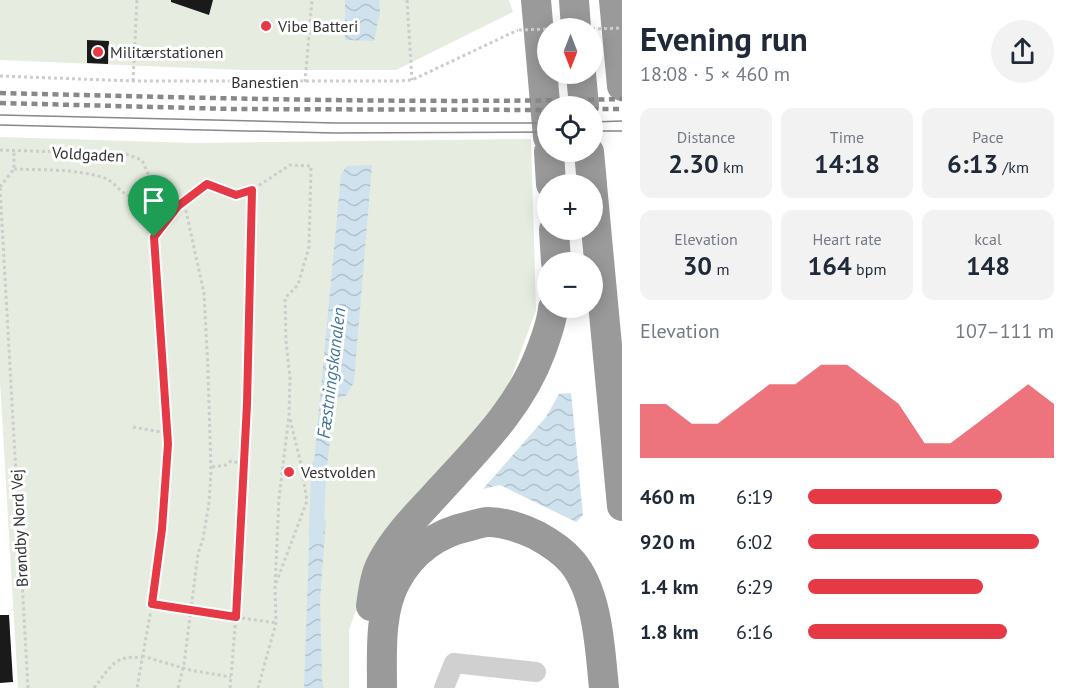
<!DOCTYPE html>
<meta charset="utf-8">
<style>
body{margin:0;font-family:"PT Sans",sans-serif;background:#f2f2f3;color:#1f2937;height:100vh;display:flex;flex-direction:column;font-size:22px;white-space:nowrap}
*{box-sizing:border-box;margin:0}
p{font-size:20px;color:#747a83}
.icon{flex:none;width:33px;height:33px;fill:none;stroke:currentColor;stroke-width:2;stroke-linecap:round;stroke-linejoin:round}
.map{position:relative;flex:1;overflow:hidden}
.details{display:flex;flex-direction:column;background:#fff;width:450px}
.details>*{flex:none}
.needle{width:39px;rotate:180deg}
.fabs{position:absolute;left:537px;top:18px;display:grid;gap:12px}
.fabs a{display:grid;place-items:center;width:66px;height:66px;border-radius:50%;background:#fff;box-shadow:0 3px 15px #0003;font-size:30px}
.pin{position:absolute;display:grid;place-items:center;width:51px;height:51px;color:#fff;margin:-62px -26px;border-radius:50% 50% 50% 0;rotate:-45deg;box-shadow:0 0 6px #0007}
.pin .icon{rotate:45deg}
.round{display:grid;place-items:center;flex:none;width:63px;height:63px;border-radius:32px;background:#f2f2f3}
.overview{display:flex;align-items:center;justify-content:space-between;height:102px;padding:0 18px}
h1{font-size:33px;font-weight:800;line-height:45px}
.metrics{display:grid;grid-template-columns:repeat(3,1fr);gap:9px;height:102px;padding:6px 18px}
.metrics div{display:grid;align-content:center;border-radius:12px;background:#f2f2f3;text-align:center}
.metrics b{font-size:26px;font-weight:800}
.metrics small{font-size:16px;font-weight:400}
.metrics p{font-size:16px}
.chart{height:168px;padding:12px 18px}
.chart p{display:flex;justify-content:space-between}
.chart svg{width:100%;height:108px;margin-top:6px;fill:#e63946;opacity:.7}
ul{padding:0 18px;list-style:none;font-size:20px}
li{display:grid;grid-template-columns:96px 72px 1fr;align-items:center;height:45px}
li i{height:15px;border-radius:8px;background:#e63946}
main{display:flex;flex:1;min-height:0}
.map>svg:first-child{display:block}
.park{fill:#e6ecdf}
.water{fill:url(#water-waves)}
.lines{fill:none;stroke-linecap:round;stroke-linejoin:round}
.canal{stroke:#cfe2ee;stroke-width:15}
.building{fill:#1a1a1a}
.path{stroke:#cdcdcd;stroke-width:3;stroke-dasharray:3 3;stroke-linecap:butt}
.minor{stroke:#d0d0d0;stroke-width:20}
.highway{stroke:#9a9a9a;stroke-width:30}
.tram{stroke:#888;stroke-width:1.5}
.rail{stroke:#888;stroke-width:4.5;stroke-dasharray:6 4.5;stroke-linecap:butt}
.path-bridge{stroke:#cdcdcd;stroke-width:3;stroke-dasharray:3 3;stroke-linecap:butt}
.route-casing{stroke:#fff;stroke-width:12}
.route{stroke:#e63946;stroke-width:8}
.poi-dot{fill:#e63946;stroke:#fff;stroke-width:2}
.labels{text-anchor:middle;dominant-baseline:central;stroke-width:6;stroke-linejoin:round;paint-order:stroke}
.poi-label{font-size:16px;fill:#333;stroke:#fff;text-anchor:start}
.street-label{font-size:16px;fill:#333;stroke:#fff}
.water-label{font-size:18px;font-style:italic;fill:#3f7597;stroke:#fff}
</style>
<main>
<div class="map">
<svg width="622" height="688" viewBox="0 0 622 688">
<defs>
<pattern id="water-waves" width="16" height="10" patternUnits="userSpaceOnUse" patternTransform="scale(1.5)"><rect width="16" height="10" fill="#cfe2ee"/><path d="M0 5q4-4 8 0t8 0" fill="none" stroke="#b2c2cd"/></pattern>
</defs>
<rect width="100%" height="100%" fill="#fff"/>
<g class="park">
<polygon points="0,0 509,0 513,12 396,70 242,70 0,60"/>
<polygon points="0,137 194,143 531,139 536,310 499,411 383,533 349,630 349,688 18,688 0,381"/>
</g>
<g class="water">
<polygon points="345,0 379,0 380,13 374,41 345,40"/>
<path d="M372 165 354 382 347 395 335 400 325 482C321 486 318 486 312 484L341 174 347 166Z"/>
<polygon points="571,393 583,515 576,522 500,485 483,489 546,417 559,394"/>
<polygon points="316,517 326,520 320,600 322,681 324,688 304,688 310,518"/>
</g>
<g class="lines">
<polyline class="canal" points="316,535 319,466"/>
</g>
<g class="building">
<polygon points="171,0 213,0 209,15 171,2"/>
<polygon points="87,40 109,41 108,64 87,63"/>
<polygon points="0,615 9,615 13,682 0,683"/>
</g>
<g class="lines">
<g class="path">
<polyline points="407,0 412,80"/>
<polyline points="0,76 133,81 399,81 412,80 518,30"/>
<polyline points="133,81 137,0"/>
<polyline points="305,82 312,0"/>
<polyline points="0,150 126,154 142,160 150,178 168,444 162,529 152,604 137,688"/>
<path d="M14 169C42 170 71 169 98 176 122 181 116 202 151 197"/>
<polyline points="0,187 14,169 14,150"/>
<polyline points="0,188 28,688"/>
<polyline points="154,237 178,205 207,184 236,195 252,190 290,165 311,166 309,247 298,285 285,298 286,341 290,378 289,415 279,498 275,587 276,623 258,688"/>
<polyline points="133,427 166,433"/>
<polyline points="212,467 226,465 231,461 244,464"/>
<polyline points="276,583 307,501 301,464 290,419"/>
<polyline points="153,605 276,623"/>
<polyline points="142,656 190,670 231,677"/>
<path d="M94 688C110 668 114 654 142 658"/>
<polyline points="178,688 184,664 198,554 203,539 209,503 211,472 208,370 204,293 184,202"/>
<path d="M230 688C245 522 248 356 252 190"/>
</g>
<polyline class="minor" points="444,688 454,663 536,672"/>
<g class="highway">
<polyline points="536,0 548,137"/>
<polyline points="574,0 576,28"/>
<polyline points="614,0 622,86"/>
<polyline points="581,74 584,106"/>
<polyline points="549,152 551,184"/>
<polyline points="589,152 592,184"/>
<polyline points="592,185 622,506"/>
<polyline points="554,230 556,262"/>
<path d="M371 606C373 592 375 574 382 562 394 539 413 519 430 501 472 454 519 411 541 351 546 337 552 322 553 308"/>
<path d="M382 688C382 654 379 612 396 581 412 551 437 533 470 526 475 525 482 522 488 522 504 522 521 528 536 535 549 542 562 550 572 562 598 593 600 649 604 688"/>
</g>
<g class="tram">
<polyline points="0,115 335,123 548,123"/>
<polyline points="592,122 622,121"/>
<polyline points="0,125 334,133 548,132"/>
<polyline points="592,131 622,131"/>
</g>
<g class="rail">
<path d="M0 93C207 98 415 104 622 99"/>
<polyline points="0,103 232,109 548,110"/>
<polyline points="592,109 622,109"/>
</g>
<g class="path-bridge">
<polyline points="592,29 622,28"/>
<polyline points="519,30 548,29"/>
</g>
</g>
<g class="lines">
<defs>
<polygon id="route" points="207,184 236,195 252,190 247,404 236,617 152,604 162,529 168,444 154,237 178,206"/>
</defs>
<use href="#route" class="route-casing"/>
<use href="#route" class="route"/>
</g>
<g class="poi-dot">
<circle cx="266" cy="26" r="6"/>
<circle cx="98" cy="52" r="6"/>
<circle cx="289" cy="472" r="6"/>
</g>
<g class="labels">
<g class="poi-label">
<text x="278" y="26">Vibe Batteri</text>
<text x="110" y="52">Militærstationen</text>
<text x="301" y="472">Vestvolden</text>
</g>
<g class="street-label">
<text x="265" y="82">Banestien</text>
<text transform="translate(88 154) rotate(3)">Voldgaden</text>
<text transform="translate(19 528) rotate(-93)">Brøndby Nord Vej</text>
</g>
<g class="water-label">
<text transform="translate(331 373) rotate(-83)">Fæstningskanalen</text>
</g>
</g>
</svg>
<div class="fabs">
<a><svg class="needle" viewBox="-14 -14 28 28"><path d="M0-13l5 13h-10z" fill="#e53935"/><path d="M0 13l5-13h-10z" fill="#747a83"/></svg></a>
<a><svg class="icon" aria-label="locate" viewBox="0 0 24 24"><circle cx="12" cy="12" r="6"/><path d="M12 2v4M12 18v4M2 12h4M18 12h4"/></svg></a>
<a>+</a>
<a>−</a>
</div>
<div class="pin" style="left:154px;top:237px;background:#1e9e55"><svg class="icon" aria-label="arrive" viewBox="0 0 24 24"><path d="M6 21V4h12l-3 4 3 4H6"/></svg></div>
</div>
<section class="details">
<div class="overview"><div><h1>Evening run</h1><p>18:08 · 5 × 460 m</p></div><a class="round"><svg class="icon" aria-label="share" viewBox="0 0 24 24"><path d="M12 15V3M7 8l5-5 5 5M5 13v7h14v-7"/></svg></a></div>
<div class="metrics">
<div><p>Distance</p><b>2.30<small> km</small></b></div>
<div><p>Time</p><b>14:18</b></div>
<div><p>Pace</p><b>6:13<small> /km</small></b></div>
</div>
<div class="metrics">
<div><p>Elevation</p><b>30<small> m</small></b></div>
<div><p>Heart rate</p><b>164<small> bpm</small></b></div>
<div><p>kcal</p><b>148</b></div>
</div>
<div class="chart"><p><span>Elevation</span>107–111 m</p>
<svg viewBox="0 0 160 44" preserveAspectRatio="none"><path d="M0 44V22L10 22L20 30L30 30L40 22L50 14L60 14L70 6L80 6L90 14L100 22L110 38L120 38L130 30L140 22L150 14L160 22V44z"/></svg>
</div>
<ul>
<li><b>460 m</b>6:19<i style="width:79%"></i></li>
<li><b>920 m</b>6:02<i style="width:94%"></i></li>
<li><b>1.4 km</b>6:29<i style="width:71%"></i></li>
<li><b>1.8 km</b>6:16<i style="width:81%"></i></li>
</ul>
</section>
</main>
